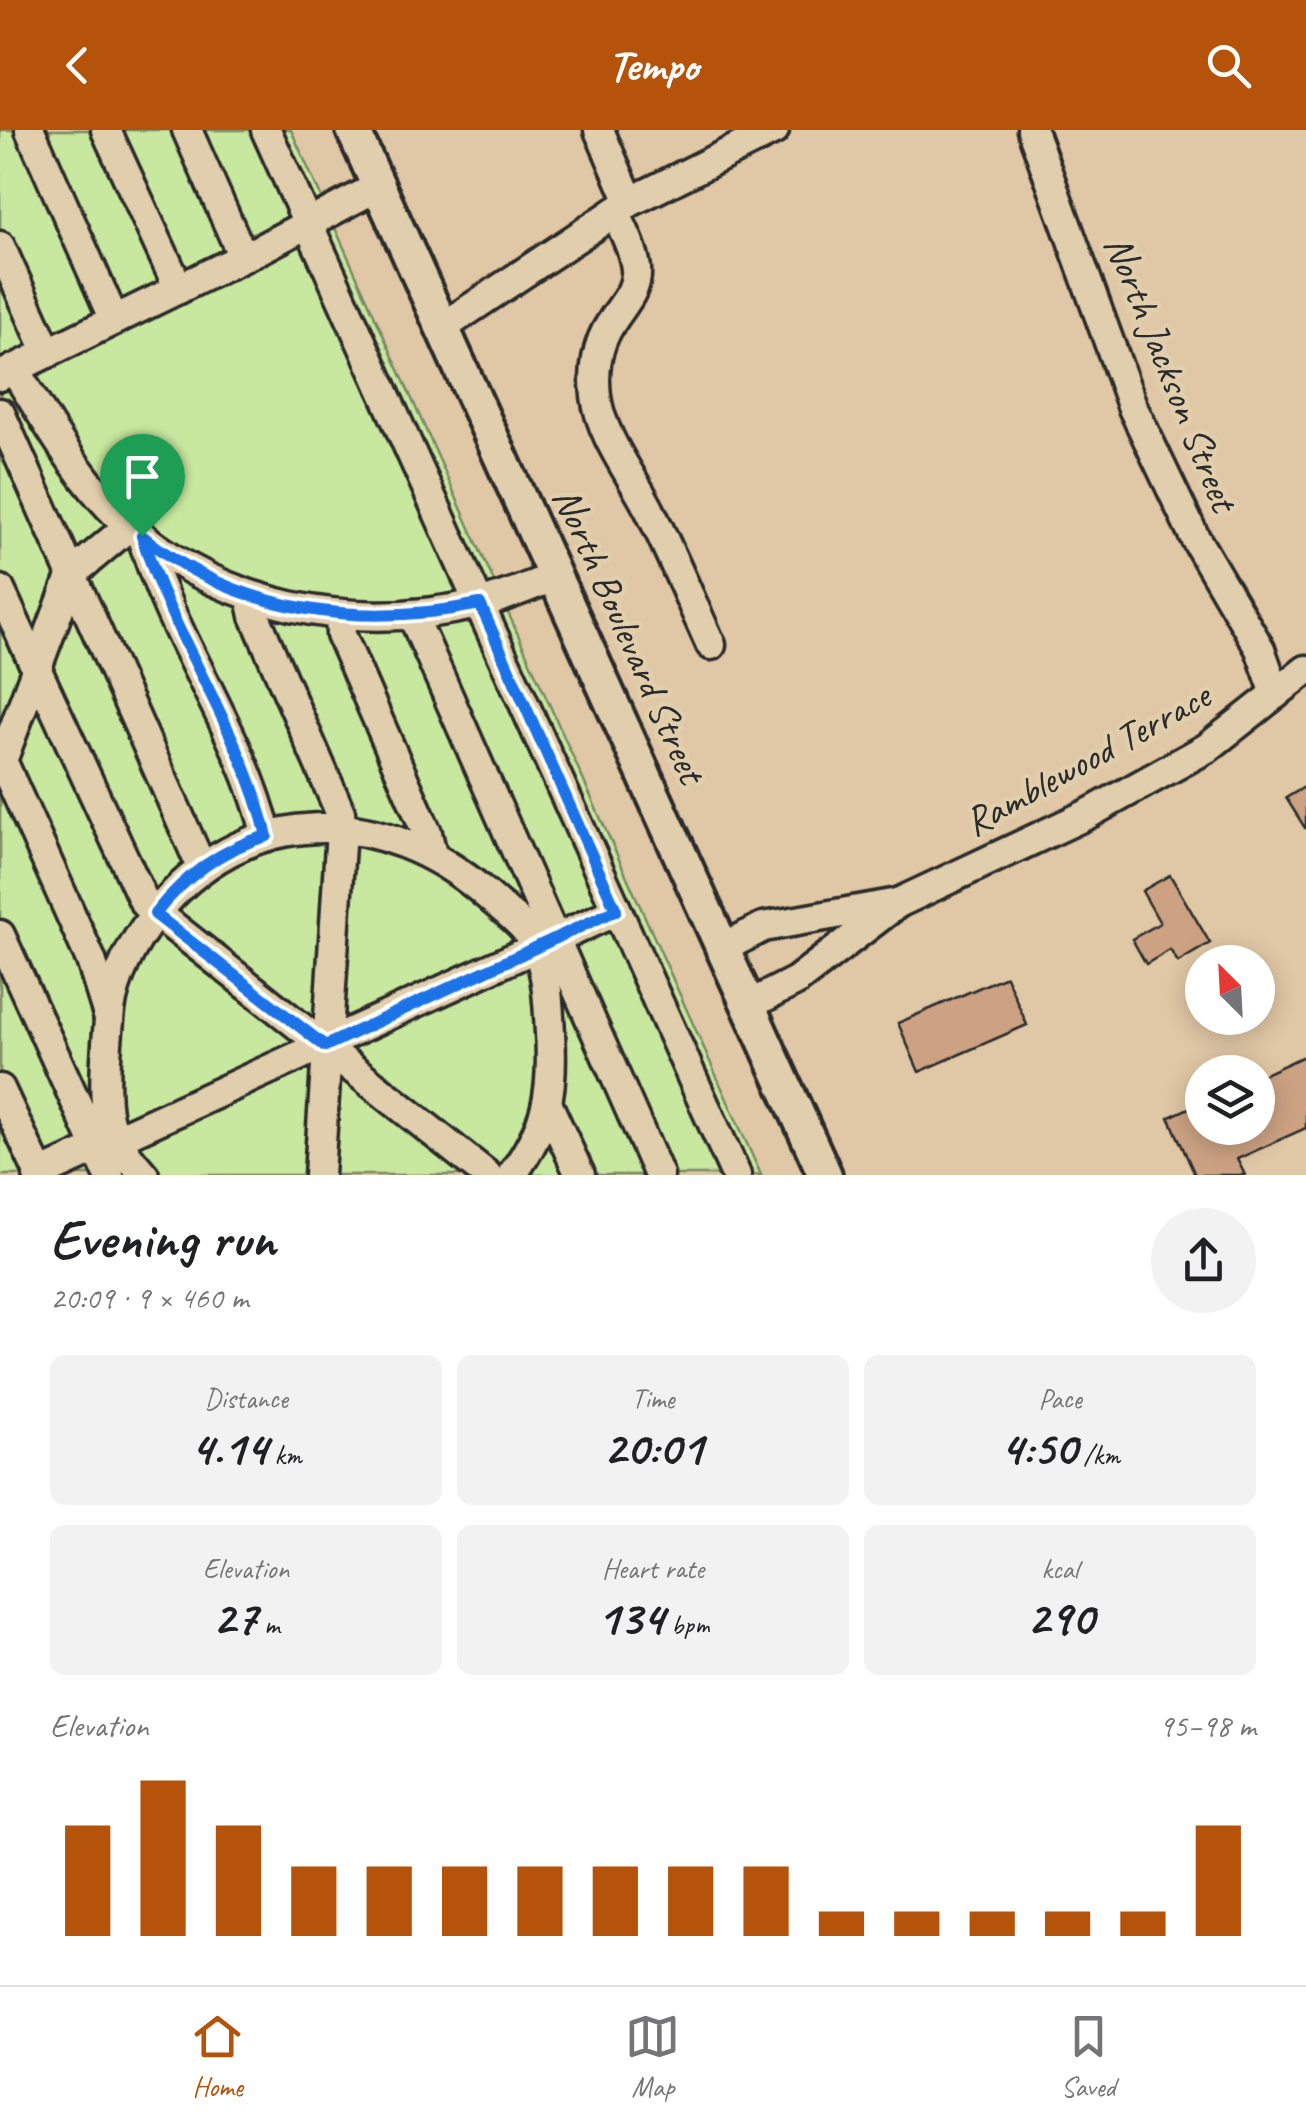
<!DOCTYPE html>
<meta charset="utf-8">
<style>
body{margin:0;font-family:Caveat,sans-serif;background:#f2f2f2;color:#202124;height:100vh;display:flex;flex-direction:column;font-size:38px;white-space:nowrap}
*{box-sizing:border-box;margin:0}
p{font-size:32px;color:#757577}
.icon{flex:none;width:55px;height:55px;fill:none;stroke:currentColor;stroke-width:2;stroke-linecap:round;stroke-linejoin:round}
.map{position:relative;height:1045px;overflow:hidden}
.sheet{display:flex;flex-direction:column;background:#fff;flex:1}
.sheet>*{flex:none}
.needle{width:65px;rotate:336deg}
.fabs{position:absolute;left:1185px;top:815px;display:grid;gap:20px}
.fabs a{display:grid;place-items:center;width:90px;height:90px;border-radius:50%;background:#fff;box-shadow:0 5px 25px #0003;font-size:50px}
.pin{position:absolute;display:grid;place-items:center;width:85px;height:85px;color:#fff;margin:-102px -42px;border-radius:50% 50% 50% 0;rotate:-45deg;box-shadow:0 0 10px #0007}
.pin .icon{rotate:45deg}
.round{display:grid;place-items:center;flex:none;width:105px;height:105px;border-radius:52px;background:#f2f2f2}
.head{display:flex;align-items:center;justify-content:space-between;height:170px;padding:0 50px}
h1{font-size:55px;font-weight:700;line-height:75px}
.figures{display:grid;grid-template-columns:repeat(3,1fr);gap:15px;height:170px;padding:10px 50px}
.figures div{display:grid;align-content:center;border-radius:15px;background:#f2f2f2;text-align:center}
.figures b{font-size:50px;font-weight:700}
.figures small{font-size:28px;font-weight:400}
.figures p{font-size:28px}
.chart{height:280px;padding:20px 50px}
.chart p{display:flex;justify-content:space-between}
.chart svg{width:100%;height:180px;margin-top:10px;stroke:#b45309;stroke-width:6}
header{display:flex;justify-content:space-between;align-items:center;height:130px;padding:0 50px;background:#b45309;color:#fff;font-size:45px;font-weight:700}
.tabs{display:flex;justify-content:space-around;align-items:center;height:140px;border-top:2px solid #e0e0e0;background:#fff;font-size:28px;color:#757577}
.tabs a{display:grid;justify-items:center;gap:5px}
.tabs .current{color:#b45309}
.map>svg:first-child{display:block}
.green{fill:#c8e79f;stroke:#7a8965;stroke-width:2.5}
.building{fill:#cca283;stroke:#2b2b2b;stroke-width:2.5}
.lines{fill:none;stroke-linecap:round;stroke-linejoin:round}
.minor-casing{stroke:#2b2b2b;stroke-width:35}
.major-casing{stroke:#2b2b2b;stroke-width:40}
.minor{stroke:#e1ceac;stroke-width:28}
.major{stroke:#e1ceac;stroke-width:32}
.route-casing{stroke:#fff;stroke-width:20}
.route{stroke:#1a73e8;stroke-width:12}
.labels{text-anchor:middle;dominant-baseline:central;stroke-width:9;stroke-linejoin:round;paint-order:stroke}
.street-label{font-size:40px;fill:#2b2b2b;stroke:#e1ceac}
</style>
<header><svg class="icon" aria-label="back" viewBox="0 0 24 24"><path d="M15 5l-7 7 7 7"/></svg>Tempo<svg class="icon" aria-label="search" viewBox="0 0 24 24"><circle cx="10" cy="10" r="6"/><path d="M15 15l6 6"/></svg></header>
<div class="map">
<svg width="1306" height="1045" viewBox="0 0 1306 1045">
<rect width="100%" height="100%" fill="#e0c7a5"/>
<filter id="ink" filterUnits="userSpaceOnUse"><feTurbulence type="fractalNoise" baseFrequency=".01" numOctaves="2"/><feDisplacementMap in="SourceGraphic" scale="20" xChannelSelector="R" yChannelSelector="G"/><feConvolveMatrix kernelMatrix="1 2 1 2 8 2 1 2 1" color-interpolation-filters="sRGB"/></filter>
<g filter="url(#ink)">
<polygon class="green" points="0,0 291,0 761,1045 0,1045"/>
<g class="building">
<polygon points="1306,656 1306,698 1305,698 1286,668"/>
<polygon points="1170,745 1210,813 1178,832 1170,820 1146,834 1132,809 1160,793 1142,761"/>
<polygon points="1006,846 1027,895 919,942 898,893"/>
<polygon points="1306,925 1306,998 1237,1029 1245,1045 1195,1045 1169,987 1202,972 1202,998 1258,998 1258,947"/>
</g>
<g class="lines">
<defs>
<g id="minor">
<polyline points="30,0 114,190"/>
<polyline points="106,0 179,159"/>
<polyline points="187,0 243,127"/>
<polyline points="266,0 736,1045"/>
<polyline points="599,0 630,72"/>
<polyline points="1032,0 1133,278 1195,408 1260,519 1276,564"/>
<path d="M615 82C623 99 634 120 636 139 638 161 621 176 611 193 597 214 593 241 596 266 601 307 633 346 651 383 672 426 691 471 711 515"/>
<polyline points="0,116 48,223"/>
<polyline points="443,197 630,72 774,0"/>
<path d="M14 239C47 292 79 351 126 393 221 478 354 503 477 474 504 468 530 456 556 446"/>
<polyline points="0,246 262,118 379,56"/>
<polyline points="0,283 202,738"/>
<path d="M142 406C172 510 241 601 267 706"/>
<polyline points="0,460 145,774 487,1045"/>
<polyline points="251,467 255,486 340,682 341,699 319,1045"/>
<polyline points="412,484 659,1045"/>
<polyline points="340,485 341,505 427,703 432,725"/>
<polyline points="0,626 91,830 108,885"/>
<polyline points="0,636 72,444 129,396"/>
<polyline points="898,773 1088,684 1207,618 1306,540"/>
<polyline points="0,805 109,1045"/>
<polyline points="723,818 763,797 898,773 796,851 749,875"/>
<polyline points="0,959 40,1045"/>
<polyline points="548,975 580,1045"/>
<polyline points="38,1045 616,781"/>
<path d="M144 1045C130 1029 112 1009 108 988 102 961 107 909 110 881 114 848 133 812 154 786 243 672 383 673 487 765 501 778 521 791 531 807 548 835 548 871 550 903 554 963 547 996 512 1045"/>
</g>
<polyline id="major" points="353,0 825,1045"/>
</defs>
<use href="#minor" class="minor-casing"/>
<use href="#major" class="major-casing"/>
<use href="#minor" class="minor"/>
<use href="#major" class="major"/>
</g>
</g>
<g class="lines" filter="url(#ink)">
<defs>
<path id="route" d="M142 406C239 484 362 498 480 474L616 780 325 916 155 784C183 748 222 718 267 706 242 601 173 510 142 406Z"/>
</defs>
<use href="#route" class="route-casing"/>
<use href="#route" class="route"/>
</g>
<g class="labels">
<g class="street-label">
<text transform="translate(1171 243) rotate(68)">North Jackson Street</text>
<text transform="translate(629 505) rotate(66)">North Boulevard Street</text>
<text transform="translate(1087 629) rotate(-29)">Ramblewood Terrace</text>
</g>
</g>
</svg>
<div class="fabs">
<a><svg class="needle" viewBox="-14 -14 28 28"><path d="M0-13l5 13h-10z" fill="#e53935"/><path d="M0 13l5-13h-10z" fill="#757577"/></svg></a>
<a><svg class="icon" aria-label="layers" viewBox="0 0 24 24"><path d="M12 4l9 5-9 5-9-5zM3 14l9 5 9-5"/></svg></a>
</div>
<div class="pin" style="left:142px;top:406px;background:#1e9e55"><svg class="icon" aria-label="arrive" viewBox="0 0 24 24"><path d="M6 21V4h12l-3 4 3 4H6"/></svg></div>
</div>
<section class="sheet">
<div class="head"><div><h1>Evening run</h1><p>20:09 · 9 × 460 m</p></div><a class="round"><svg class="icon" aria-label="share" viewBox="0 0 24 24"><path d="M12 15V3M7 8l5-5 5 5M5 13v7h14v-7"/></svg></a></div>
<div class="figures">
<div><p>Distance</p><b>4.14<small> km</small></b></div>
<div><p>Time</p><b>20:01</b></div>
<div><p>Pace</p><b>4:50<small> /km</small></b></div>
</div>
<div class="figures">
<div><p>Elevation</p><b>27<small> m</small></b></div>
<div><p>Heart rate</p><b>134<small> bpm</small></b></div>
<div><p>kcal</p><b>290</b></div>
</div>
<div class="chart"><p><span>Elevation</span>95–98 m</p>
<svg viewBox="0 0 160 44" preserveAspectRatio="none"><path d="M5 44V17M15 44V6M25 44V17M35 44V27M45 44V27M55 44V27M65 44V27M75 44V27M85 44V27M95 44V27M105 44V38M115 44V38M125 44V38M135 44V38M145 44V38M155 44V17"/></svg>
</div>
</section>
<nav class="tabs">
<a class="current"><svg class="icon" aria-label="home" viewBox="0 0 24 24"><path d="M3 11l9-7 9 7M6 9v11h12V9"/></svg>Home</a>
<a><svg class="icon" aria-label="map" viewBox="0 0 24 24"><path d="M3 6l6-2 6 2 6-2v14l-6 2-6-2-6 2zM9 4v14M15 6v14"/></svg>Map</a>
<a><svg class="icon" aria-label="saved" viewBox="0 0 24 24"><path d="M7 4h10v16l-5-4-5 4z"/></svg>Saved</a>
</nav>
